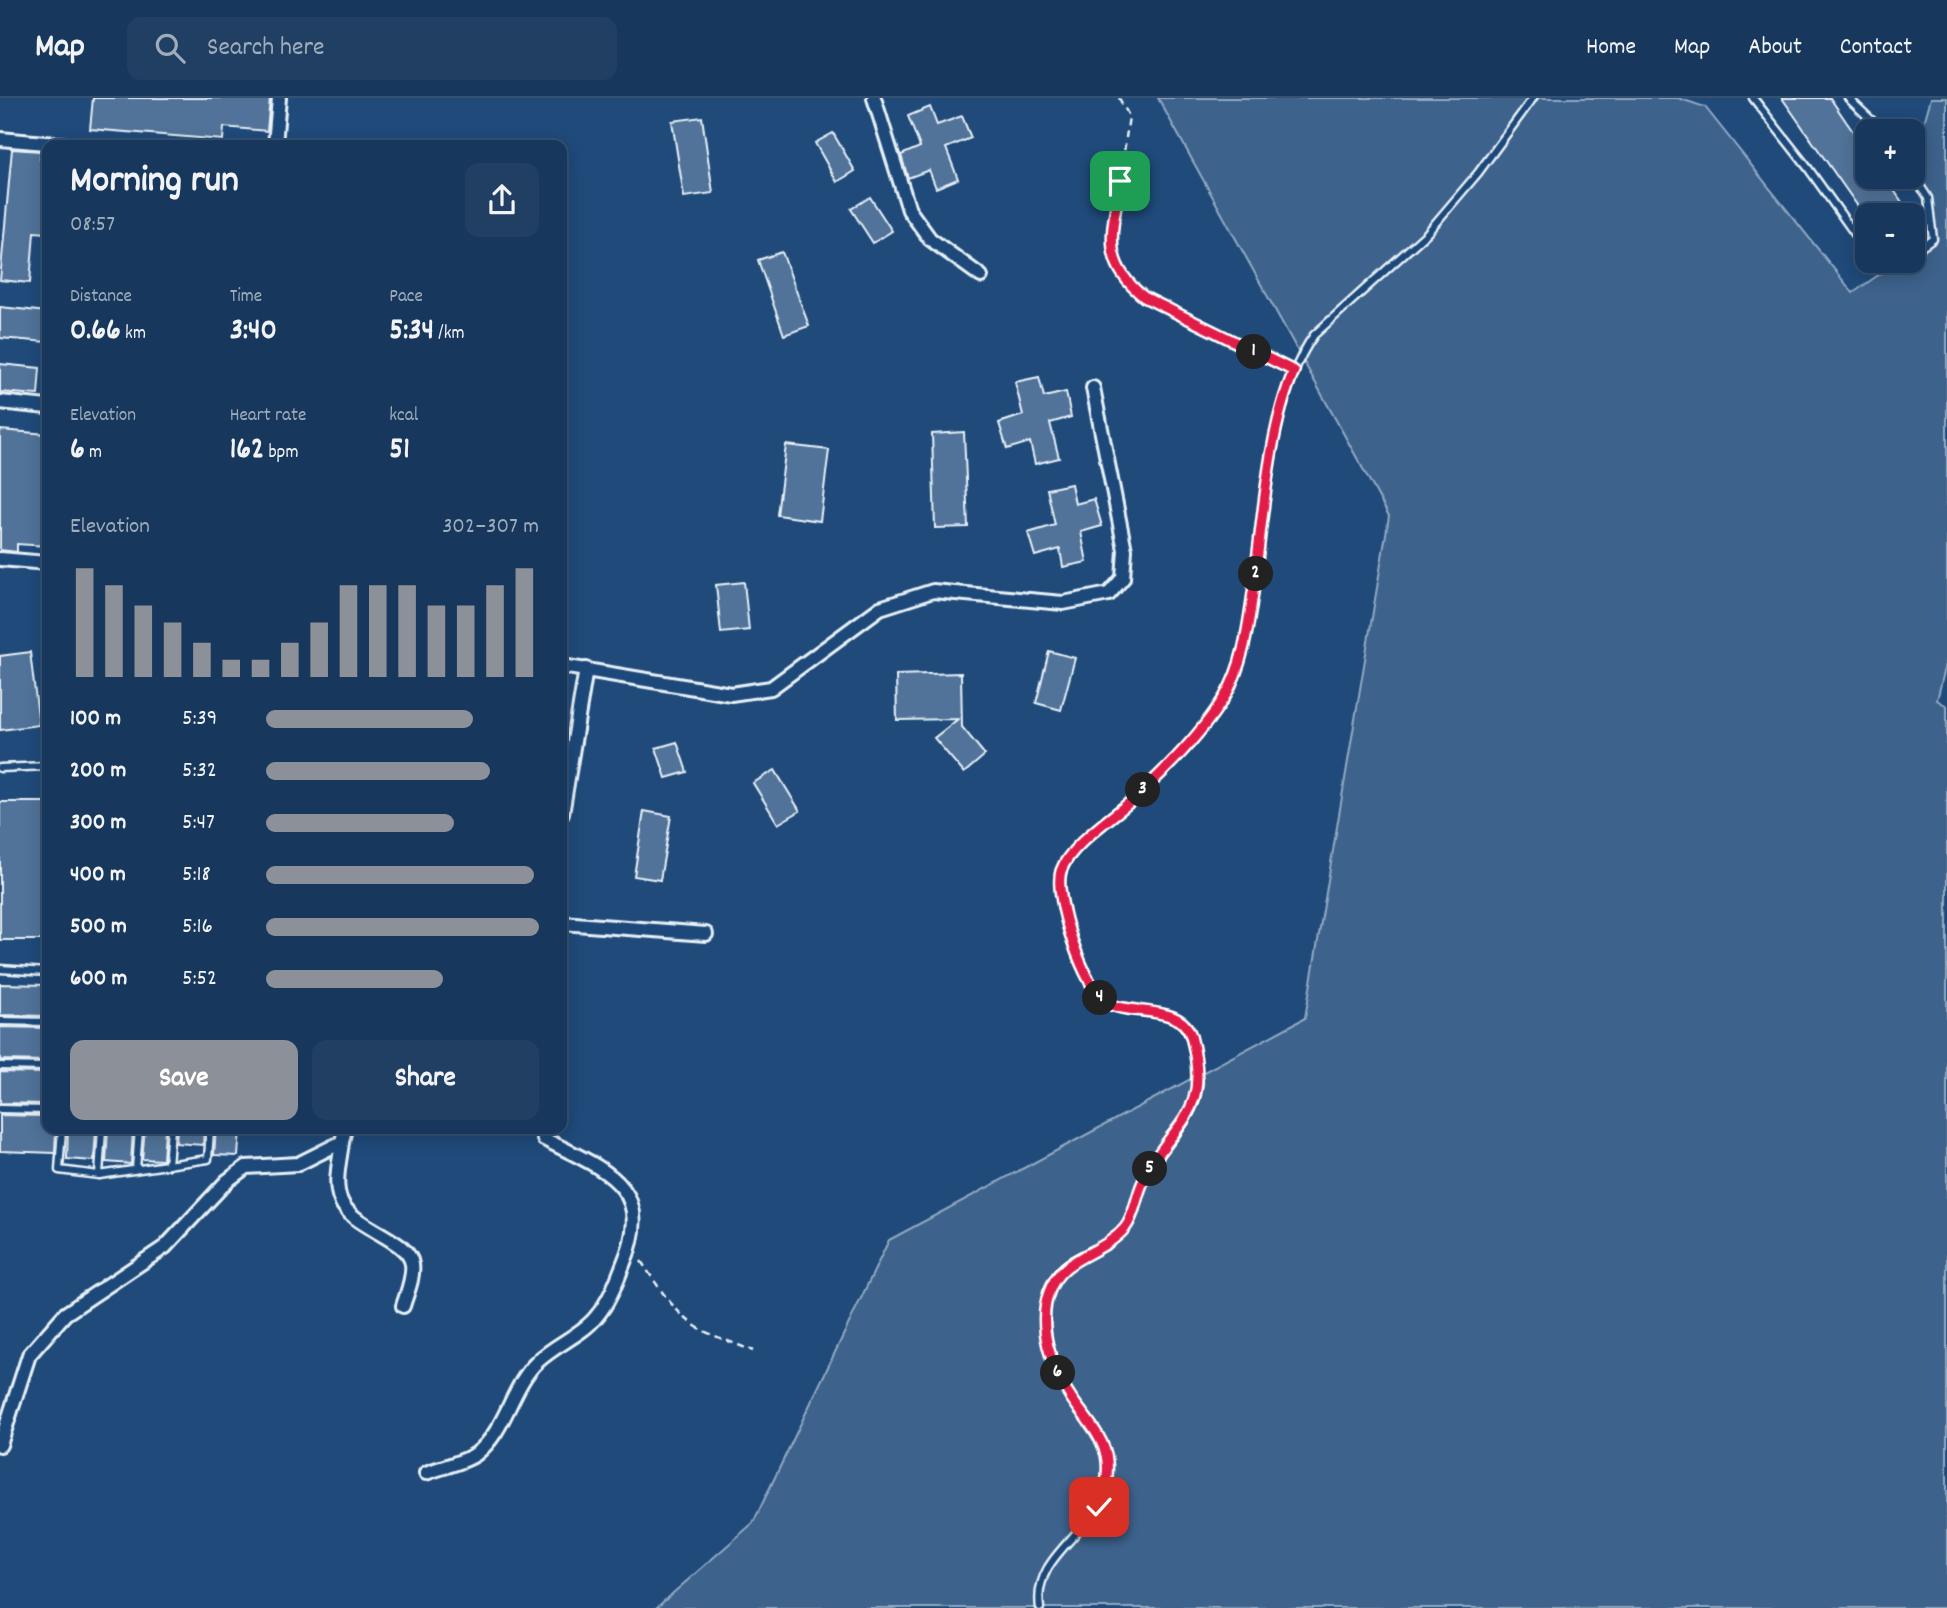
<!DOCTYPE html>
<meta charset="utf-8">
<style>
body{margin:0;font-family:Dekko,sans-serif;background:#203f62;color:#f1f3f6;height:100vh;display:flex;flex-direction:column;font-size:26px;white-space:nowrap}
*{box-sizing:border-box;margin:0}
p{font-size:23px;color:#9eacbb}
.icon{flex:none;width:38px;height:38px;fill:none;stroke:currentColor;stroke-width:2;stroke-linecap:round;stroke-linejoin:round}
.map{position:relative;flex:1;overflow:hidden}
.sheet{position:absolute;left:42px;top:42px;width:525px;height:994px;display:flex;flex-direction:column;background:#17385c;border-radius:14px;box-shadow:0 4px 18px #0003,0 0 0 2px #365272}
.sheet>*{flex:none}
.buttons{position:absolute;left:1855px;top:21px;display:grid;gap:14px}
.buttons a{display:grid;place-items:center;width:70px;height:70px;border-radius:14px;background:#17385c;box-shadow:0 4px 18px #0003,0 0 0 2px #365272;font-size:35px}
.pin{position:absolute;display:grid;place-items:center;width:60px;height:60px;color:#fff;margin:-30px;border-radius:14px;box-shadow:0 4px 10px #0006}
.km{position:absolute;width:35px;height:35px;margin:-18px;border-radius:50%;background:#222;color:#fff;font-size:19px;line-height:35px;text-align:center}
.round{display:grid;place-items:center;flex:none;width:74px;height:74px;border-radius:14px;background:#203f62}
.summary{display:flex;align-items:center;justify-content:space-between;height:119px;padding:0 28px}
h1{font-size:38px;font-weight:800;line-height:52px}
.figures{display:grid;grid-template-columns:repeat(3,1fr);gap:10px;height:119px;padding:7px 28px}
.figures div{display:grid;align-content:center}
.figures b{font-size:30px;font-weight:800}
.figures small{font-size:19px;font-weight:400}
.figures p{font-size:19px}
.chart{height:196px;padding:14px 28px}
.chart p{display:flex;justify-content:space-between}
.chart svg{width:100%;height:126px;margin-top:7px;stroke:#8c9099;stroke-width:6}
.action{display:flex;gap:14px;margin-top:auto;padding:14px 28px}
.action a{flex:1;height:80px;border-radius:14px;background:#8c9099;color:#fff;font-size:28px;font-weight:800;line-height:80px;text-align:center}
.action a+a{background:#203f62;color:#f1f3f6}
ul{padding:0 28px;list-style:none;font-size:23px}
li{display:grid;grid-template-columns:112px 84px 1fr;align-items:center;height:52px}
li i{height:18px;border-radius:9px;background:#8c9099}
header{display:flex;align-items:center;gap:42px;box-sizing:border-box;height:98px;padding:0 35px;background:#17385c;border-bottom:2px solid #365272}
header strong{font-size:33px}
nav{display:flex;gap:38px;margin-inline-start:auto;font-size:24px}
.search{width:490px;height:63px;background:#203f62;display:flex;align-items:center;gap:18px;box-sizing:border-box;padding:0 24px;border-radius:14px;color:#9eacbb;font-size:26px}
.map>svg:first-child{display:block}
.green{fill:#3c628c;stroke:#92aac2;stroke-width:2}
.building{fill:#517399;stroke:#e8f1f8;stroke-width:2}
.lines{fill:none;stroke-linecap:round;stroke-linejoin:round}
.lane-casing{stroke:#e8f1f8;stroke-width:11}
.street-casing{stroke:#e8f1f8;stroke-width:18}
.path{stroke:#e8f1f8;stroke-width:2.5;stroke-dasharray:7 5;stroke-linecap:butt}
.lane{stroke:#1f4a7a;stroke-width:6}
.street{stroke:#1f4a7a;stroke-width:12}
.route-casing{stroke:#fff;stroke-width:14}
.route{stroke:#e11d48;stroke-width:9}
</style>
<header>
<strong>Map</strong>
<div class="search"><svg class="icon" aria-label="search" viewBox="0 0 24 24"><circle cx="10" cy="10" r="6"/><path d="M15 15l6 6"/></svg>Search here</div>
<nav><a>Home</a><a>Map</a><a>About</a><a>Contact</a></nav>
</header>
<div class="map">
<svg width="1947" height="1510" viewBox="0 0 1947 1510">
<rect width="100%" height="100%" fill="#1f4a7a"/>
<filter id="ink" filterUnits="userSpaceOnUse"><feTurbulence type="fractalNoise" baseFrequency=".0143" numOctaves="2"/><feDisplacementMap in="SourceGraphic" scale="14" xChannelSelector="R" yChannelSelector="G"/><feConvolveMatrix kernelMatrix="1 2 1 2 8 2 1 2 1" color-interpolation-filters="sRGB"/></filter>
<g filter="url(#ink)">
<polygon class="green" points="1158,0 1678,0 1705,9 1853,195 1898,163 1913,163 1913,152 1929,141 1918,46 1931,0 1947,0 1947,562 1937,602 1947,608 1947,1510 656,1510 753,1425 889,1142 1305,920 1389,418"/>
<g class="building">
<polygon points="93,0 270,0 267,33 224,29 223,42 90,31"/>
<polygon points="1782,0 1830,0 1867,54 1867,79 1885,79 1904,107 1890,117 1864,117"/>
<polygon points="930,9 937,27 962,18 971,40 946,50 958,81 936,90 929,72 908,80 901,57 920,49 908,18"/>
<polygon points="702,19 713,95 684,99 672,23"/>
<polygon points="833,35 855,73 837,84 815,45"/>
<polygon points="12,51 41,53 40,61 47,61 47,135 34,134 30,185 0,182"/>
<polygon points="870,99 892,133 873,145 851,111"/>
<polygon points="782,154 809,228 784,237 758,162"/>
<polygon points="0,209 47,214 47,244 0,240"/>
<polygon points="0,266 40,270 38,297 0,294"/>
<polygon points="1039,279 1044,299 1066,294 1071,319 1050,325 1059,360 1035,366 1030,344 1007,351 999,325 1023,317 1015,284"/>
<polygon points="0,332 47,336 47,448 17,446 17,454 0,452"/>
<polygon points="964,334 968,429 935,430 932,336"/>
<polygon points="786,347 829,352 820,423 777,417"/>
<polygon points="1071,386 1075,406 1094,401 1102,428 1081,434 1087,464 1063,469 1060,451 1035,458 1028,435 1055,427 1047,391"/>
<polygon points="744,484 749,532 721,535 716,487"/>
<polygon points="1049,553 1075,560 1061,612 1036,605"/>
<polygon points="30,554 39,627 0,632 0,558"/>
<polygon points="961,575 962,629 985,657 964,675 934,640 958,621 897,622 896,577"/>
<polygon points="677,644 687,674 666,680 656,650"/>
<polygon points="775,672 800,713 778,726 753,685"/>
<rect x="0" y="704" width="47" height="138"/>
<polygon points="644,713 671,718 660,782 634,778"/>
<polygon points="0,886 47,887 46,918 0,917"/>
<polygon points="0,929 46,930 47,963 0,962"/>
<polygon points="0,974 46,975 45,1006 0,1005"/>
<polygon points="0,1017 44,1018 47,1031 56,1031 55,1055 0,1053"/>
<polygon points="68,1031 96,1031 94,1063 67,1061"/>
<polygon points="108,1031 133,1031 131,1066 106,1064"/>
<polygon points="145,1031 165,1031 163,1062 142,1061"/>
<polygon points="177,1031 204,1031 203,1047 176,1045"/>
<polygon points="216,1031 240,1031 238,1058 214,1057"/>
</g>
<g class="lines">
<defs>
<g id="lane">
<polyline points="1753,0 1808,70 1867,153"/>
<polyline points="1848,0 1883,33"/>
<polyline points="1913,77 1928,100 1933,141 1913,155"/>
<polyline points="1890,163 1896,165 1900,163"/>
<polyline points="0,670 47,668"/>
<polyline points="0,871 47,874"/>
<polyline points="0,923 47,924"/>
<polyline points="0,968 47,969"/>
<polyline points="0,1011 47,1012"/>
<polyline points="62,1031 59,1072 99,1077 208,1061 210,1031"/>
<polyline points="168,1067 171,1031"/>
<polyline points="136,1071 139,1031"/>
<polyline points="99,1077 102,1031"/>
<path d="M1040 1510C1031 1448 1112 1433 1107 1364 1105 1339 1083 1318 1070 1298 1049 1265 1036 1218 1054 1182 1065 1159 1091 1157 1110 1144 1115 1140 1123 1133 1126 1128 1135 1116 1136 1098 1142 1085 1158 1051 1195 1026 1198 986 1199 975 1195 960 1193 948 1182 899 1138 924 1106 904 1083 890 1056 804 1061 778 1066 748 1118 716 1139 696 1171 667 1203 635 1225 598 1243 568 1248 530 1253 495 1264 418 1269 300 1314 237L1427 135 1478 75 1533 0"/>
</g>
<g id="street">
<polyline points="874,0 909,112 930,141 981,178"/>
<polyline points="0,41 68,47"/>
<polyline points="275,47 279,0"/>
<polyline points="0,304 47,309"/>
<polyline points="0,461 47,465"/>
<polyline points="562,568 731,596 771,590 880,510 933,493 1063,505 1109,496 1123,480 1125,452 1093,290"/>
<polyline points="562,716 586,571"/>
<polyline points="562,825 706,836"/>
<path d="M342 1044C340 1062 333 1086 341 1103 352 1130 408 1140 412 1166 414 1179 407 1195 403 1208"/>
<polyline points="0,1347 29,1257 65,1216 165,1149 227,1083 246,1069 298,1066 342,1044 345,1031"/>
<path d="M426 1375C441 1369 463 1365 476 1356 506 1333 511 1289 537 1264 554 1247 582 1237 596 1219 609 1204 616 1185 623 1167 657 1088 605 1072 544 1041L542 1031"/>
</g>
</defs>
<use href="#lane" class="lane-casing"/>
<use href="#street" class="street-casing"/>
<g class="path">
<polyline points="1119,0 1129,18 1111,149 1124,182 1144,199 1285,269"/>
<path d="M641 1163C658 1188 675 1217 702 1232 718 1240 737 1246 753 1253"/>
</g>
<use href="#lane" class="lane"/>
<use href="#street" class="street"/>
</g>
</g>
<g class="lines" filter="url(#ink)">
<defs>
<path id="route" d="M1099 1409C1104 1393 1109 1380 1107 1363 1105 1339 1082 1317 1070 1298 1051 1270 1037 1227 1049 1194 1062 1157 1101 1158 1125 1130 1134 1119 1136 1100 1142 1086 1170 1022 1213 1022 1191 938 1182 906 1131 918 1107 905 1085 893 1053 798 1061 773 1070 746 1117 717 1138 697 1170 668 1201 636 1224 600 1243 569 1248 530 1253 495 1262 430 1268 332 1294 273L1144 199C1099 163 1113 133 1120 83"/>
</defs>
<use href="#route" class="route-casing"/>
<use href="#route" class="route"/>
</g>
</svg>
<div class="buttons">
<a>+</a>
<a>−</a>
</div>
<div class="pin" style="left:1120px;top:83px;background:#1e9e55"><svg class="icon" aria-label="arrive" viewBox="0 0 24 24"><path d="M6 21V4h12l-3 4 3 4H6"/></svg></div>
<div class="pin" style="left:1099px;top:1409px;background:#d93025"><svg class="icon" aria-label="check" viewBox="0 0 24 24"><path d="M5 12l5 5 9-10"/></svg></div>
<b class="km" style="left:1254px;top:254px">1</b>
<b class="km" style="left:1256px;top:476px">2</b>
<b class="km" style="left:1143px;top:692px">3</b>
<b class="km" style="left:1100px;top:900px">4</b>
<b class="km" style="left:1150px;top:1071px">5</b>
<b class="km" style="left:1058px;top:1275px">6</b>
<section class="sheet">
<div class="summary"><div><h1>Morning run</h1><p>08:57</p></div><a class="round"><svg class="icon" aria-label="share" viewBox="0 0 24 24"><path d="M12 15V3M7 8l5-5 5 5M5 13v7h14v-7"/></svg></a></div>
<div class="figures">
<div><p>Distance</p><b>0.66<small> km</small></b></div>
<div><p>Time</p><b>3:40</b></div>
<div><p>Pace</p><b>5:34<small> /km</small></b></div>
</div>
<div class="figures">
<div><p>Elevation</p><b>6<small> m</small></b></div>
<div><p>Heart rate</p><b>162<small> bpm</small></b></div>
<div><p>kcal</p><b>51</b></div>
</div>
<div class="chart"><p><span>Elevation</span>302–307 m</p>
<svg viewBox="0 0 160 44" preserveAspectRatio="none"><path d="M5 44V6M15 44V12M25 44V19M35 44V25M45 44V32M55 44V38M65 44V38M75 44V32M85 44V25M95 44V12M105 44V12M115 44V12M125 44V19M135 44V19M145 44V12M155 44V6"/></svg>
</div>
<ul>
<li><b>100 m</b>5:39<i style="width:76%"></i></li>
<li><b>200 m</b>5:32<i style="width:82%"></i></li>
<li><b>300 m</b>5:47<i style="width:69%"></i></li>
<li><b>400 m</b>5:18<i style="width:98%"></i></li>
<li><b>500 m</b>5:16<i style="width:100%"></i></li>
<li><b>600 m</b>5:52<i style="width:65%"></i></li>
</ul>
<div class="action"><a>Save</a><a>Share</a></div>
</section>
</div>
